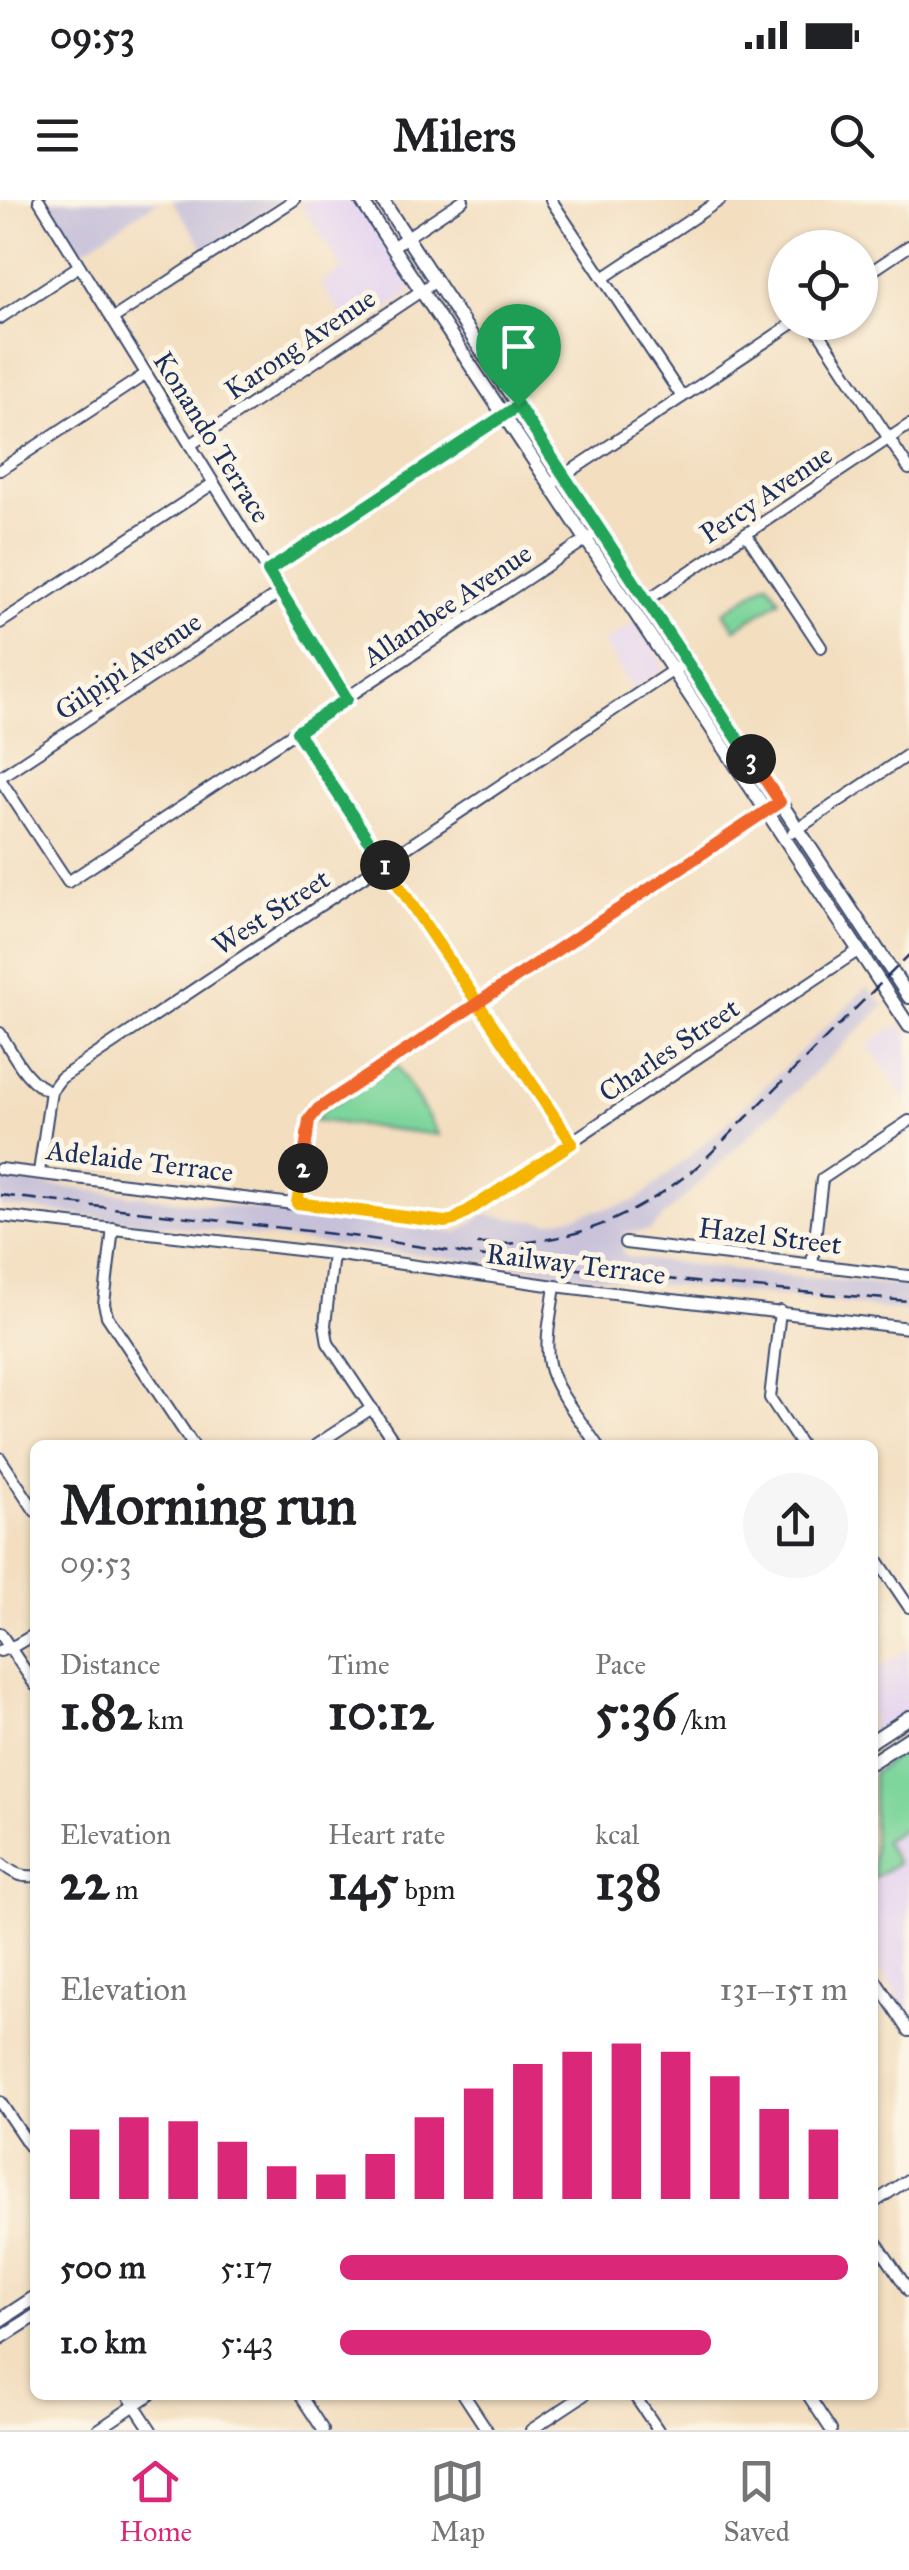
<!DOCTYPE html>
<meta charset="utf-8">
<style>
body{margin:0;font-family:"IM FELL Great Primer",serif;background:#f6f6f6;color:#202124;height:100vh;display:flex;flex-direction:column;font-size:38px;white-space:nowrap}
*{box-sizing:border-box;margin:0}
p{font-size:32px;color:#757577}
.icon{flex:none;width:55px;height:55px;fill:none;stroke:currentColor;stroke-width:2;stroke-linecap:round;stroke-linejoin:round}
.map{position:relative;flex:1;overflow:hidden}
.drawer{position:absolute;left:30px;top:1240px;width:848px;height:960px;display:flex;flex-direction:column;background:#fff;border-radius:15px;box-shadow:0 2px 8px #0004}
.drawer>*{flex:none}
.tools{position:absolute;left:768px;top:30px;display:grid;gap:20px}
.tools a{display:grid;place-items:center;width:110px;height:110px;border-radius:50%;background:#fff;box-shadow:0 2px 8px #0004;font-size:50px}
.pin{position:absolute;display:grid;place-items:center;width:85px;height:85px;color:#fff;margin:-102px -42px;border-radius:50% 50% 50% 0;rotate:-45deg;box-shadow:0 0 10px #0007}
.pin .icon{rotate:45deg}
.km{position:absolute;width:50px;height:50px;margin:-25px;border-radius:50%;background:#222;color:#fff;font-size:28px;line-height:50px;text-align:center}
.round{display:grid;place-items:center;flex:none;width:105px;height:105px;border-radius:52px;background:#f6f6f6}
.summary{display:flex;align-items:center;justify-content:space-between;height:170px;padding:0 30px}
h1{font-size:55px;font-weight:700;line-height:75px}
.metrics{display:grid;grid-template-columns:repeat(3,1fr);gap:15px;height:170px;padding:10px 30px}
.metrics div{display:grid;align-content:center}
.metrics b{font-size:50px;font-weight:700}
.metrics small{font-size:28px;font-weight:400}
.metrics p{font-size:28px}
.chart{height:280px;padding:20px 30px}
.chart p{display:flex;justify-content:space-between}
.chart svg{width:100%;height:180px;margin-top:10px;stroke:#db2777;stroke-width:6}
ul{padding:0 30px;list-style:none;font-size:32px}
li{display:grid;grid-template-columns:160px 120px 1fr;align-items:center;height:75px}
li i{height:25px;border-radius:12px;background:#db2777}
.status{display:flex;justify-content:space-between;align-items:center;height:70px;padding:0 50px;background:#fff;direction:ltr}
.status svg{height:28px;fill:currentColor}
header{display:flex;justify-content:space-between;align-items:center;height:130px;padding:0 30px;background:#fff;font-size:45px;font-weight:700}
.tab-bar{display:flex;justify-content:space-around;align-items:center;height:140px;border-top:2px solid #e0e0e0;background:#fff;font-size:28px;color:#757577}
.tab-bar a{display:grid;justify-items:center;gap:5px}
.tab-bar .on{color:#db2777}
.map>svg:first-child{display:block}
.built{fill:#e4d3f1}
.industrial{fill:#c6c0d9}
.green{fill:#7dd59b;stroke:#4c827c;stroke-width:2.5}
.lines{fill:none;stroke-linecap:round;stroke-linejoin:round}
.minor-casing{stroke:#3b496d;stroke-width:14}
.major-casing{stroke:#3b496d;stroke-width:16}
.minor{stroke:#fff;stroke-width:10}
.major{stroke:#fff;stroke-width:12}
.rail{stroke:#1b2f5e;stroke-width:2.5;stroke-dasharray:15 8;stroke-linecap:butt}
.split-1-casing{stroke:#fff;stroke-width:20}
.split-2-casing{stroke:#fff;stroke-width:20}
.split-3-casing{stroke:#fff;stroke-width:20}
.split-4-casing{stroke:#fff;stroke-width:20}
.split-1{stroke:#22a559;stroke-width:12}
.split-2{stroke:#f5b400;stroke-width:12}
.split-3{stroke:#f0652b;stroke-width:12}
.split-4{stroke:#22a559;stroke-width:12}
.labels{text-anchor:middle;dominant-baseline:central;stroke-width:10;stroke-linejoin:round;paint-order:stroke}
.street-label{font-size:28px;fill:#1b2f5e;stroke:#fcf5e5}
</style>
<div class="status"><b>09:53</b><svg viewBox="0 0 49 12"><path d="M0 12V9h3v3zM5 12V6h3v6zM10 12V3h3v9zM15 12V0h3v12zM26 1h20v11H26zM47 4h2v5h-2z"/></svg></div>
<header><svg class="icon" aria-label="menu" viewBox="0 0 24 24"><path d="M4 6h16M4 12h16M4 18h16"/></svg>Milers<svg class="icon" aria-label="search" viewBox="0 0 24 24"><circle cx="10" cy="10" r="6"/><path d="M15 15l6 6"/></svg></header>
<div class="map">
<svg width="909" height="2230" viewBox="0 0 909 2230">
<rect width="100%" height="100%" fill="#fcf5e5"/>
<filter id="ink" filterUnits="userSpaceOnUse"><feTurbulence type="fractalNoise" baseFrequency=".01" numOctaves="2"/><feDisplacementMap in="SourceGraphic" scale="20" xChannelSelector="R" yChannelSelector="G"/><feConvolveMatrix kernelMatrix="1 2 1 2 8 2 1 2 1" color-interpolation-filters="sRGB"/></filter>
<filter id="wash" filterUnits="userSpaceOnUse"><feTurbulence type="fractalNoise" baseFrequency=".0048" numOctaves="4" result="noise"/><feDisplacementMap in="SourceGraphic" scale="40" xChannelSelector="R" yChannelSelector="G"/><feGaussianBlur stdDeviation="2.25" result="paint"/><feColorMatrix in="noise" values="0 0 0 0 0 0 0 0 0 0 0 0 0 0 0 0 0 1.4 0 .05"/><feComposite in="paint" operator="in"/></filter>
<g filter="url(#wash)">
<rect width="100%" height="100%" fill="#f3dec0"/>
<g class="built">
<polygon points="307,0 356,0 411,84 410,93 353,131 321,84 343,68 300,4"/>
<polygon points="635,422 662,463 662,470 633,489 603,443"/>
<polygon points="900,823 909,837 909,906 868,844"/>
<polygon points="909,1448 909,1511 872,1535 872,1457 880,1467"/>
<polygon points="909,1546 909,1814 873,1758 872,1570"/>
</g>
<g class="industrial">
<polygon points="45,0 159,0 80,52"/>
<polygon points="172,0 281,0 205,50"/>
<polygon points="867,787 885,805 649,1031 625,1032 622,1053 627,1057 792,1077 909,1086 909,1112 778,1096 632,1082 498,1064 0,1006 0,980 457,1033 484,1015 550,1022 636,1001 718,932"/>
</g>
<g class="green">
<polygon points="768,382 780,400 735,429 724,412"/>
<polygon points="396,864 439,935 314,920 319,913"/>
<polygon points="909,1548 909,1625 884,1641 897,1663 873,1678 873,1573"/>
</g>
</g>
<g filter="url(#ink)">
<g class="lines">
<defs>
<g id="minor">
<polyline points="39,0 347,499"/>
<polyline points="551,0 682,197"/>
<polyline points="392,47 463,0"/>
<polyline points="603,78 720,0"/>
<polyline points="860,79 909,46"/>
<polyline points="0,118 79,66"/>
<polyline points="112,119 294,0"/>
<polyline points="812,122 909,269"/>
<polyline points="190,245 436,81"/>
<polyline points="0,270 146,174"/>
<polyline points="550,285 795,122"/>
<polyline points="746,334 821,447"/>
<polyline points="268,371 519,206"/>
<polyline points="647,400 909,225"/>
<polyline points="0,423 214,283"/>
<polyline points="297,532 572,943"/>
<polyline points="0,577 281,392"/>
<polyline points="0,579 68,682 590,337"/>
<polyline points="793,632 909,554"/>
<path d="M0 833C13 853 27 885 51 891"/>
<polyline points="0,969 445,1022 454,1020 859,750"/>
<polyline points="39,972 51,891 61,878 687,461"/>
<polyline points="297,1003 309,920 318,909 780,602"/>
<polyline points="0,1016 333,1054 555,1086 909,1128"/>
<polyline points="113,1028 104,1104 107,1116 193,1245"/>
<polyline points="625,1043 909,1076"/>
<polyline points="333,1054 325,1125 328,1143 396,1245"/>
<polyline points="812,1064 822,979 909,921"/>
<path d="M555 1086C552 1110 544 1140 549 1164 554 1190 583 1223 597 1245"/>
<polyline points="780,1111 770,1198 801,1245"/>
<polyline points="316,1245 372,1208"/>
<polyline points="0,1258 35,1311"/>
<polyline points="872,1352 909,1407"/>
<polyline points="0,1433 35,1485"/>
<polyline points="0,1451 16,1445 35,1434"/>
<path d="M0 1663C12 1672 20 1678 35 1676"/>
<polyline points="872,1775 909,1831"/>
<polyline points="0,1902 35,1954"/>
<polyline points="872,2004 909,1979"/>
<polyline points="872,2036 909,2091"/>
<polyline points="128,2195 151,2230"/>
<polyline points="300,2195 323,2230"/>
<polyline points="464,2195 487,2230"/>
<polyline points="634,2195 658,2230"/>
<polyline points="808,2195 831,2230"/>
<polyline points="98,2230 150,2195"/>
<polyline points="531,2230 584,2195"/>
</g>
<g id="major">
<polyline points="361,0 909,826"/>
<polyline points="382,0 909,797"/>
<polyline points="872,1541 909,1517"/>
<polyline points="872,1562 909,1538"/>
<polyline points="0,2120 35,2097"/>
<polyline points="0,2138 35,2116"/>
</g>
</defs>
<use href="#minor" class="minor-casing"/>
<use href="#major" class="major-casing"/>
<use href="#minor" class="minor"/>
<use href="#major" class="major"/>
<g class="rail">
<polyline points="0,995 359,1037 524,1063 731,1086 909,1101"/>
<path d="M477 1044C567 1046 630 1022 699 965L909 755"/>
</g>
</g>
</g>
<g class="lines" filter="url(#ink)">
<defs>
<polyline id="split-1" points="385,665 297,532 347,499 268,371 518,206"/>
<polyline id="split-2" points="303,968 297,1003 445,1022 454,1020 572,943 385,665"/>
<polyline id="split-3" points="303,968 309,920 318,909 780,602 751,559"/>
<polyline id="split-4" points="518,206 751,559"/>
</defs>
<use href="#split-1" class="split-1-casing"/>
<use href="#split-2" class="split-2-casing"/>
<use href="#split-3" class="split-3-casing"/>
<use href="#split-4" class="split-4-casing"/>
<use href="#split-1" class="split-1"/>
<use href="#split-2" class="split-2"/>
<use href="#split-3" class="split-3"/>
<use href="#split-4" class="split-4"/>
</g>
<g class="labels">
<g class="street-label">
<text transform="translate(300 144) rotate(-34)">Karong Avenue</text>
<text transform="translate(212 237) rotate(58)">Konando Terrace</text>
<text transform="translate(766 294) rotate(-34)">Percy Avenue</text>
<text transform="translate(447 405) rotate(-34)">Allambee Avenue</text>
<text transform="translate(128 466) rotate(-34)">Gilpipi Avenue</text>
<text transform="translate(271 712) rotate(-33)">West Street</text>
<text transform="translate(669 850) rotate(-34)">Charles Street</text>
<text transform="translate(140 961) rotate(7)">Adelaide Terrace</text>
<text transform="translate(770 1036) rotate(7)">Hazel Street</text>
<text transform="translate(576 1064) rotate(7)">Railway Terrace</text>
</g>
</g>
</svg>
<div class="tools">
<a><svg class="icon" aria-label="locate" viewBox="0 0 24 24"><circle cx="12" cy="12" r="6"/><path d="M12 2v4M12 18v4M2 12h4M18 12h4"/></svg></a>
</div>
<div class="pin" style="left:518px;top:206px;background:#1e9e55"><svg class="icon" aria-label="arrive" viewBox="0 0 24 24"><path d="M6 21V4h12l-3 4 3 4H6"/></svg></div>
<b class="km" style="left:385px;top:665px">1</b>
<b class="km" style="left:303px;top:968px">2</b>
<b class="km" style="left:751px;top:559px">3</b>
<section class="drawer">
<div class="summary"><div><h1>Morning run</h1><p>09:53</p></div><a class="round"><svg class="icon" aria-label="share" viewBox="0 0 24 24"><path d="M12 15V3M7 8l5-5 5 5M5 13v7h14v-7"/></svg></a></div>
<div class="metrics">
<div><p>Distance</p><b>1.82<small> km</small></b></div>
<div><p>Time</p><b>10:12</b></div>
<div><p>Pace</p><b>5:36<small> /km</small></b></div>
</div>
<div class="metrics">
<div><p>Elevation</p><b>22<small> m</small></b></div>
<div><p>Heart rate</p><b>145<small> bpm</small></b></div>
<div><p>kcal</p><b>138</b></div>
</div>
<div class="chart"><p><span>Elevation</span>131–151 m</p>
<svg viewBox="0 0 160 44" preserveAspectRatio="none"><path d="M5 44V27M15 44V24M25 44V25M35 44V30M45 44V36M55 44V38M65 44V33M75 44V24M85 44V17M95 44V11M105 44V8M115 44V6M125 44V8M135 44V14M145 44V22M155 44V27"/></svg>
</div>
<ul>
<li><b>500 m</b>5:17<i style="width:100%"></i></li>
<li><b>1.0 km</b>5:43<i style="width:73%"></i></li>
</ul>
</section>
</div>
<nav class="tab-bar">
<a class="on"><svg class="icon" aria-label="home" viewBox="0 0 24 24"><path d="M3 11l9-7 9 7M6 9v11h12V9"/></svg>Home</a>
<a><svg class="icon" aria-label="map" viewBox="0 0 24 24"><path d="M3 6l6-2 6 2 6-2v14l-6 2-6-2-6 2zM9 4v14M15 6v14"/></svg>Map</a>
<a><svg class="icon" aria-label="saved" viewBox="0 0 24 24"><path d="M7 4h10v16l-5-4-5 4z"/></svg>Saved</a>
</nav>
